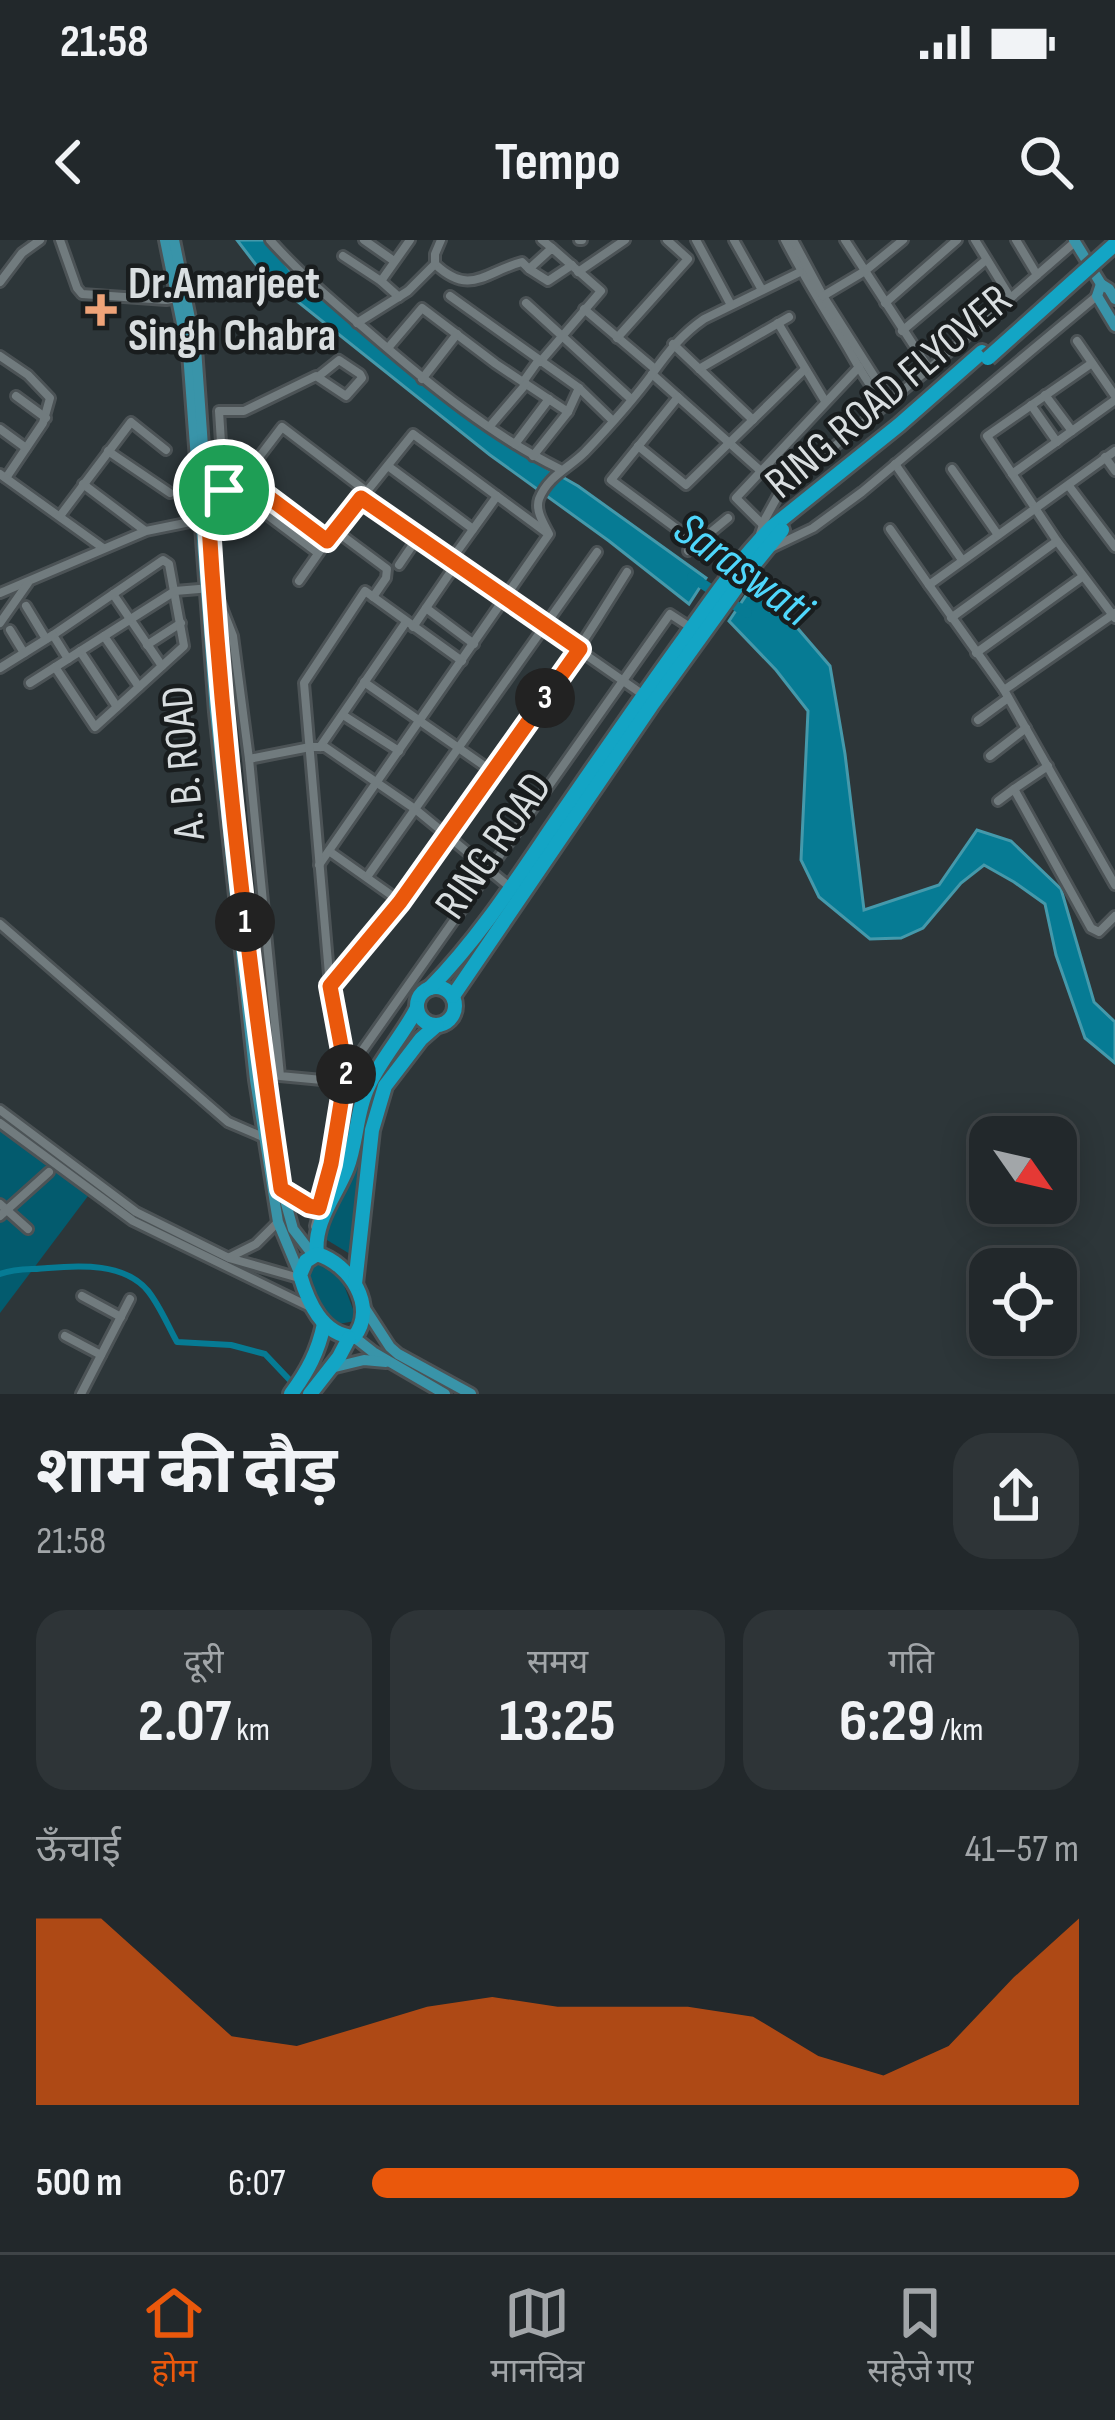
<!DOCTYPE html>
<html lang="hi">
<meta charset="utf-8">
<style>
body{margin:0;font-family:"Sofia Sans Condensed","Noto Sans Devanagari",sans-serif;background:#2e3437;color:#f1f3f6;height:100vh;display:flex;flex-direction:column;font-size:45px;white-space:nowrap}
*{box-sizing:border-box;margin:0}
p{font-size:39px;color:#a2a6a9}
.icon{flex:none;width:66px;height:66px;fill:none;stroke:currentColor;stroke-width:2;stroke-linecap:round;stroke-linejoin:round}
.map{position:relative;height:1154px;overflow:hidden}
.side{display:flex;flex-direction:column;background:#22282b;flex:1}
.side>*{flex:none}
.needle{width:78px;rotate:124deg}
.controls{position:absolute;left:969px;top:876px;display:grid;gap:24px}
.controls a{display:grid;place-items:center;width:108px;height:108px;border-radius:24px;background:#22282b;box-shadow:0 6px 30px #0003,0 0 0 3px #3f4447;font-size:60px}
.pin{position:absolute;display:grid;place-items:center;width:102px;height:102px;color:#fff;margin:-51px;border:6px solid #fff;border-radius:50%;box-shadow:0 3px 12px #0007}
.km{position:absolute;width:60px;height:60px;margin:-30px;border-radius:50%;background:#222;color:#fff;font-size:33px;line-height:60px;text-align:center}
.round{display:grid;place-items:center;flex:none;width:126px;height:126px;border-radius:36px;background:#2e3437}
.headline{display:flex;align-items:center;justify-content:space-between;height:204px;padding:0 36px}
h1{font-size:66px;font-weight:700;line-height:90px}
.stats{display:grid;grid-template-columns:repeat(3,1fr);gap:18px;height:204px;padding:12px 36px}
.stats div{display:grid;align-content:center;border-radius:30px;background:#2e3437;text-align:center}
.stats b{font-size:60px;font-weight:700}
.stats small{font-size:33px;font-weight:400}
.stats p{font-size:33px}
.chart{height:336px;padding:24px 36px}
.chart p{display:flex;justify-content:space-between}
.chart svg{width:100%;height:216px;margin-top:12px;fill:#ea580c;opacity:.7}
ul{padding:0 36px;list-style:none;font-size:39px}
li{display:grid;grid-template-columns:192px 144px 1fr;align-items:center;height:90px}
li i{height:30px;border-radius:15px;background:#ea580c}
.status{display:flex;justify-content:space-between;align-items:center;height:84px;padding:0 60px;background:#22282b;direction:ltr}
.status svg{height:33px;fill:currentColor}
header{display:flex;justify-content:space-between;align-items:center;height:156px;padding:0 36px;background:#22282b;font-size:54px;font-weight:700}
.tab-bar{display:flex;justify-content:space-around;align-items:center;height:168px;border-top:3px solid #3f4447;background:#22282b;font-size:33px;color:#a2a6a9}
.tab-bar a{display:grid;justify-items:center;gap:6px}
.tab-bar .current{color:#ea580c}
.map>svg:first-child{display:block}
.green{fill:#035b6e}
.water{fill:#067b94;stroke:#4599ab;stroke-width:3}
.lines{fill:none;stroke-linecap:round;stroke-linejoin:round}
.canal{stroke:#067b94;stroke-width:6}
.river{stroke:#067b94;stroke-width:10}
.minor-casing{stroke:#4c5356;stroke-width:14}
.major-casing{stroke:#4c5356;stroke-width:16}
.highway-casing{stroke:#4c5356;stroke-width:20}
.minor{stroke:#717b7e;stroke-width:8}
.major{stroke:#3994a9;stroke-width:10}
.highway{stroke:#13a5c5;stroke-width:14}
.highway-bridge-casing{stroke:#4c5356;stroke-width:20;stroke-linecap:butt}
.highway-bridge{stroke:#13a5c5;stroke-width:14}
.route-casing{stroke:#fff;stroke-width:24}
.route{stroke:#ea580c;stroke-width:15}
.poi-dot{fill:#efa378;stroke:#191d1e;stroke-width:4.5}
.labels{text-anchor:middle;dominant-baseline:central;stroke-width:9;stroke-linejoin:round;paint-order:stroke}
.poi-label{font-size:45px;font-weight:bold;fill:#d9dee0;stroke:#191d1e;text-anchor:start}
.street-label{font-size:45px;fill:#d9dee0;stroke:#191d1e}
.water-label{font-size:48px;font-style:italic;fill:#4fd7fc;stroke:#191d1e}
</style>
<div class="status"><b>21:58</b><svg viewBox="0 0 49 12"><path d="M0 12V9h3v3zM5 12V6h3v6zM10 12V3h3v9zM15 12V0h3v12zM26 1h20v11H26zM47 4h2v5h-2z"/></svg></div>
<header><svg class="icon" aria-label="back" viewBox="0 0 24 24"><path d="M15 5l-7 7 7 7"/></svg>Tempo<svg class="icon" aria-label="search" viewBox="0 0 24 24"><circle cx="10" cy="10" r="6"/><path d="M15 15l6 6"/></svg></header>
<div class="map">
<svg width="1115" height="1154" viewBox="0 0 1115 1154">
<rect width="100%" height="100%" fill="#2d3639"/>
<g class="green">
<polygon points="0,882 91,952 0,1073"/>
<polygon points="363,893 350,1014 327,1000 321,993 345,946"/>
<polygon points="310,1021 323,1021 342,1040 356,1077 355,1081 333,1085 322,1074 305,1033"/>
</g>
<g class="water">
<polygon points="237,0 267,0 296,38 344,74 401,126 536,222 578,246 706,338 689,364 609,301 490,215 263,34"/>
<polygon points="747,354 776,363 830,426 845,514 864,670 939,645 977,590 1011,601 1061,649 1094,762 1115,782 1115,823 1085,798 1056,715 1045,664 1014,642 984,625 961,643 923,688 901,698 870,699 819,657 801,620 808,471 776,430 729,381"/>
</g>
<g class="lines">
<path class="canal" d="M0 1034C17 1028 31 1030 48 1028 80 1025 125 1023 148 1051 160 1066 168 1086 177 1102L231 1105 265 1114 303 1154"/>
<polyline class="river" points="692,337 747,373"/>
<defs>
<g id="minor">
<polyline points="60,0 77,48 82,54 166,60 177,58"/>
<path d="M270 0C301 35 336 64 372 95 430 145 491 195 560 229"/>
<polyline points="364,0 394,21"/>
<path d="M441 0 435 14V24C470 57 485 32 522 22L529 29 552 8 601 51 540 122"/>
<polyline points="542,0 552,8"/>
<polyline points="579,0 582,0"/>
<polyline points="696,0 731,65"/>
<polyline points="734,0 762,50"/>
<path d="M785 0C803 35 823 67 843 100 856 121 868 148 887 163"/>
<polyline points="793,0 823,56 886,155 887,161"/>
<polyline points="845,0 929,129"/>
<polyline points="975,0 1010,57"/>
<polyline points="1016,0 1037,35"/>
<polyline points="343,16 381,41 410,0"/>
<polyline points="529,29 548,41 572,25"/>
<polyline points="578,32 625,0"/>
<polyline points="381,41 399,57"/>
<polyline points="0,42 22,13 40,0"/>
<polyline points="450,56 579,148 612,180"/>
<polyline points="823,56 865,31 903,0"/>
<polyline points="526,63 631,159"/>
<polyline points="885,63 957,0"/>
<polyline points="584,69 655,129"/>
<polyline points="357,83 408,51 435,24"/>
<polyline points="778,83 825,161"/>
<polyline points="902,91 986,20"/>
<polyline points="617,98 688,19 667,0"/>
<polyline points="1077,101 1115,156"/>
<polyline points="673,104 753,180"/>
<polyline points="388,108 422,68 496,124 568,172"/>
<polyline points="0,116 28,135 50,158 43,183 6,238"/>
<polyline points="1092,123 987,196 1057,301 1115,378"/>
<polyline points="699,129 789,77"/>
<polyline points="652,134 762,232"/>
<polyline points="422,139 457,94"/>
<polyline points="523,142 538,121"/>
<polyline points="1045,155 1072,191"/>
<polyline points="16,156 46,178"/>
<polyline points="678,157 611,240 696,303"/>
<polyline points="1031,165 1057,202"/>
<polyline points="490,186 526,144"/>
<polyline points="0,189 26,208"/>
<polyline points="515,204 549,159"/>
<polyline points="638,206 686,245 805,129"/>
<polyline points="108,211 170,253"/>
<polyline points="1115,211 929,345 1004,450 1115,645"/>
<polyline points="533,216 568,172 579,148"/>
<polyline points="1105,217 1115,231"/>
<polyline points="895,224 962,320"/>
<polyline points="388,226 473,289"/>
<polyline points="952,229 998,295"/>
<polyline points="0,234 103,308"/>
<polyline points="1012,234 1115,160"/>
<polyline points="243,238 327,301"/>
<polyline points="83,244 144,290"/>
<polyline points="1069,246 1115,307"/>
<polyline points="224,250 219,171 244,171 316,136 346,156 362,138 360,134 339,120 319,136"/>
<polyline points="234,250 282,187 366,251"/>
<polyline points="207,252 234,250 318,313"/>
<polyline points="361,258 642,454"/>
<polyline points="60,276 131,182 166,210"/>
<polyline points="763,285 736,258 859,127"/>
<polyline points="890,289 929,345"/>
<polyline points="336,291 387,329 386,338 373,357"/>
<polyline points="759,297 765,279 781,250 929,129 1075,2"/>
<polyline points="769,309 813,288 862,252 1098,55"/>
<polyline points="688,311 728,278"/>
<polyline points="451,320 497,256"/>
<polyline points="399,325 418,297"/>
<polyline points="299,341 327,301 413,194 547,293"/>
<polyline points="0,353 146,291 200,280"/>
<polyline points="113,354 162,426"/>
<polyline points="217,355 233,396 249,519 280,836 343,842"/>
<polyline points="26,366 46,399"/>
<polyline points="426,368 474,404"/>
<polyline points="951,378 1057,301"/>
<polyline points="0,383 28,343"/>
<polyline points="413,387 456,324"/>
<polyline points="10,390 24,413"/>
<polyline points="104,396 139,447"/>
<polyline points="147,405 181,383"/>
<polyline points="80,411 117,467"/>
<polyline points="976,413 1082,337"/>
<polyline points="55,427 95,487 184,406 169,324 163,320 53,395 68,419"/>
<polyline points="0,428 53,395"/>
<polyline points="364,442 493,532"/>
<polyline points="30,443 175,351 211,348"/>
<polyline points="1004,450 1115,373"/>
<polyline points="343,475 399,511"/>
<polyline points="978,480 1008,458"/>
<polyline points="320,507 406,382"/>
<polyline points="990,516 1026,488"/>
<polyline points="249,519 310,507 325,507 415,569 511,648"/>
<polyline points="1048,526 1014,549 1091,688 1099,692 1115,676"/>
<polyline points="998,561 1014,549"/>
<polyline points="329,611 401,662"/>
<path d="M319 625 549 294C544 284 535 271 539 259 548 236 569 228 585 212 607 189 634 159 653 133 668 112 682 94 704 79L800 32"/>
<polyline points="367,637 597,312"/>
<polyline points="0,684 228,882 263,897"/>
<path d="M331 745C440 616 538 476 627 332"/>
<polyline points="347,832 670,374 690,387"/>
<polyline points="0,870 136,972 229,1018 299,1038"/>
<polyline points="0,883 133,981 312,1068"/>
<polyline points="283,950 300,961 319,967"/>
<polyline points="0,964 28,989"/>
<polyline points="0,976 49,932"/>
<polyline points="315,986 331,924 342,862 343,842 347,833 330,746 304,443 365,351 462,421"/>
<polyline points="230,1017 256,1004 278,982"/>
<polyline points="82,1056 121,1077"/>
<polyline points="65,1096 101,1115"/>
<polyline points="81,1154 130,1059"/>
</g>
<g id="major">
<polyline points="165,0 188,113 215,472 255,840 278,982 300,1035"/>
<polyline points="174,0 196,108 213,348 251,742 282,949 293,989 313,1015"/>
<polyline points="1074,0 1101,44"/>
<polyline points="1115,59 1109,49 1101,44 1097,56 1115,86"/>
<polyline points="364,1067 390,1107 398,1114 471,1154"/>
<polyline points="354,1097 373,1112 445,1154"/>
<polyline points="331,1128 364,1120 386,1122"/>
</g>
<g id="highway">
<circle cx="436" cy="766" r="19"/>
<path d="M430 748C478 699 515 642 553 586 597 522 641 458 686 396 713 358 739 320 772 287L899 185 982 112"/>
<polyline points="453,756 651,466 747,333 782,290"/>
<path d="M317 1014C313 982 336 956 347 928 357 902 356 872 368 847 381 819 403 795 417 768"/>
<path d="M317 1014C350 1024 378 1067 354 1097 322 1095 308 1062 300 1035L306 1021Z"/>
<polyline points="355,1044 372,890 385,846 421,799 437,785"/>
<path d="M291 1154C308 1131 318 1112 324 1084"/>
<polyline points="310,1154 339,1117 349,1098"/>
</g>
</defs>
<use href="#minor" class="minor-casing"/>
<use href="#major" class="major-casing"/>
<use href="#highway" class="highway-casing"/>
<use href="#minor" class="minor"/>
<use href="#major" class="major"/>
<use href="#highway" class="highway"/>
<defs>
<polyline id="highway-bridge" points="988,118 1115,4"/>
</defs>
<use href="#highway-bridge" class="highway-bridge-casing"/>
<use href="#highway-bridge" class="highway-bridge"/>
</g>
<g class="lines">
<defs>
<path id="route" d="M243 238 327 301 361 258 580 409 400 662 330 746 346 832 331 924 319 968 309 966 281 949C247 718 220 485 207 252L234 250Z"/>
</defs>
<use href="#route" class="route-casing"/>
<use href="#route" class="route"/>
</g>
<path class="poi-dot" d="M95 52h12v12h12v12h-12v12h-12v-12h-12v-12h12z"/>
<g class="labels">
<g class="poi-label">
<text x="128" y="44">Dr.Amarjeet<tspan x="128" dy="52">Singh Chabra</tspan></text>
</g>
<g class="street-label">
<text transform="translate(889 152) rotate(-40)">RING ROAD FLYOVER</text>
<text transform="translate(184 523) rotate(-95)">A. B. ROAD</text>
<text transform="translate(494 606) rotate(-55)">RING ROAD</text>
</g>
<g class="water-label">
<text transform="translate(743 330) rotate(36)">Saraswati</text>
</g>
</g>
</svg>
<div class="controls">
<a><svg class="needle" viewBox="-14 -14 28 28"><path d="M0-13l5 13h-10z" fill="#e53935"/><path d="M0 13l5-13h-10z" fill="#a2a6a9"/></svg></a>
<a><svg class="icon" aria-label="locate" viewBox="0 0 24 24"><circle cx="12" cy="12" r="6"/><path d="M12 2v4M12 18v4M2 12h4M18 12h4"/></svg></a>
</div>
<div class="pin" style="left:224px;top:250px;background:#1e9e55"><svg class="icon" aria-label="arrive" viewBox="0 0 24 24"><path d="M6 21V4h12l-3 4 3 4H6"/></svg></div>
<b class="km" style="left:245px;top:682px">1</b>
<b class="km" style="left:346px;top:834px">2</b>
<b class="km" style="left:545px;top:458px">3</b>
</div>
<section class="side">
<div class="headline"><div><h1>शाम की दौड़</h1><p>21:58</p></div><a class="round"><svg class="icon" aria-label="share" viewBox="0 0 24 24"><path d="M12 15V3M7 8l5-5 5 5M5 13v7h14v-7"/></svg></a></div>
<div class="stats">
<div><p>दूरी</p><b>2.07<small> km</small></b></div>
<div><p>समय</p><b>13:25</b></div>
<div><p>गति</p><b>6:29<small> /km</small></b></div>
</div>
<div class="chart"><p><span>ऊँचाई</span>41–57 m</p>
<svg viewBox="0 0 160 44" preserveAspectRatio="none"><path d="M0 44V6L10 6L20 18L30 30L40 32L50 28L60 24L70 22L80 24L90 24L100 24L110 26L120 34L130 38L140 32L150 18L160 6V44z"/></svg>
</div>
<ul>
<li><b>500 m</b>6:07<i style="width:100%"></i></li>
</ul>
</section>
<nav class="tab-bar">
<a class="current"><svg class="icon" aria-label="home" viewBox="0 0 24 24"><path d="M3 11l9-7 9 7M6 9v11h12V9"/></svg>होम</a>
<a><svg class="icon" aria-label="map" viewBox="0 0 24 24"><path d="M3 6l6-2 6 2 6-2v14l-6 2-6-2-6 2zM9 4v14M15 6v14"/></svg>मानचित्र</a>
<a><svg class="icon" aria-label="saved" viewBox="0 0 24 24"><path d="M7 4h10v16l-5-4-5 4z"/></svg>सहेजे गए</a>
</nav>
